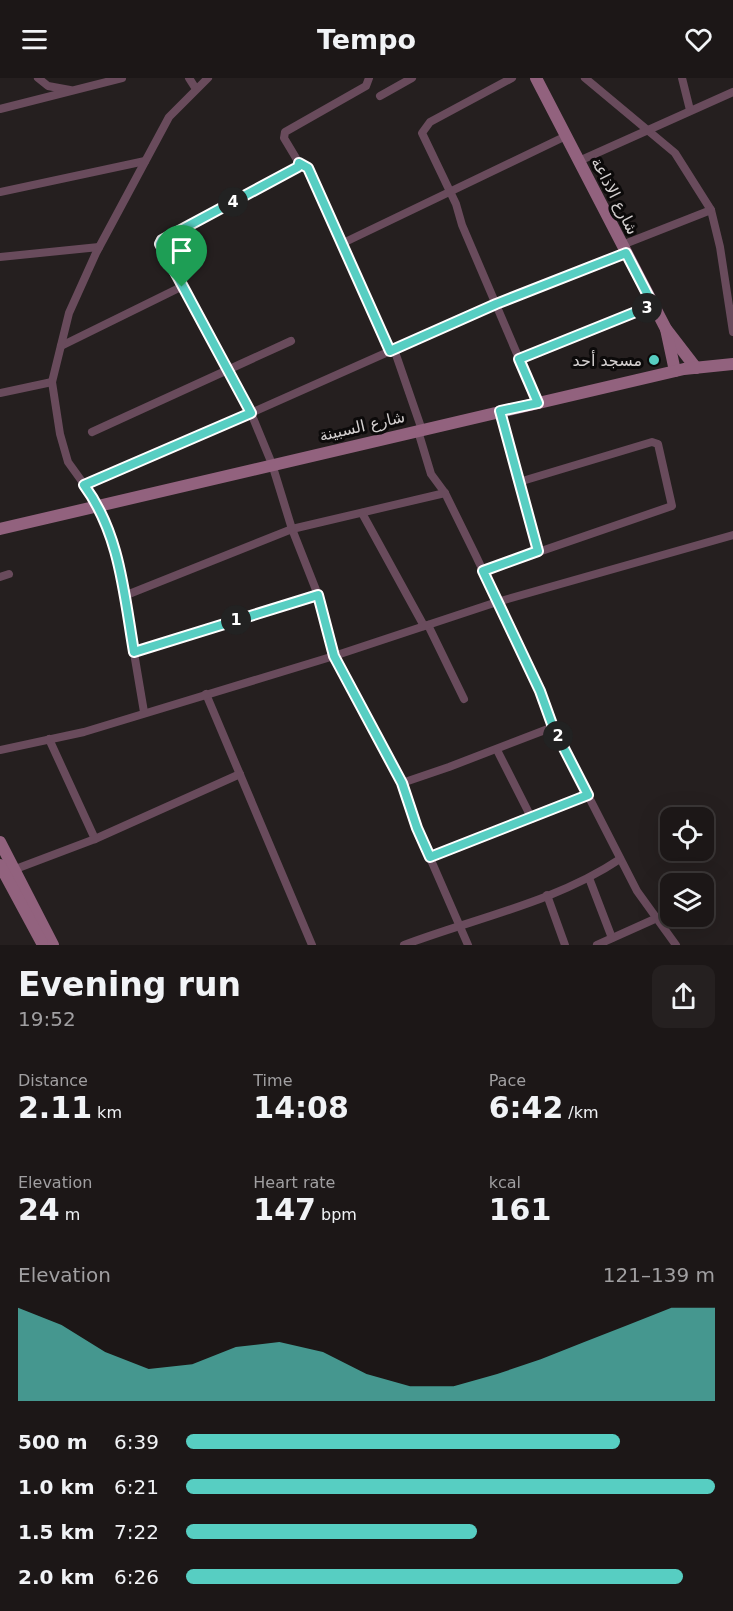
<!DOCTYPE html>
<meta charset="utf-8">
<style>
body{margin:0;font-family:"DejaVu Sans",Cairo,sans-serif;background:#252020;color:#f1f3f6;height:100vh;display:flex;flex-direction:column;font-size:22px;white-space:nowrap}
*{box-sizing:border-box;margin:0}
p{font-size:20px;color:#a09fa1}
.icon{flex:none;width:33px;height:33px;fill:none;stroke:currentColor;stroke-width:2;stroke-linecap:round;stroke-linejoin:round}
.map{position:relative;height:867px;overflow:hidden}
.drawer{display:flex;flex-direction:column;background:#1c1717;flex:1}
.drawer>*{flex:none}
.fabs{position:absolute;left:660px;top:729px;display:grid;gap:12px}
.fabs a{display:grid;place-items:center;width:54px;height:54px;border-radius:12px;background:#1c1717;box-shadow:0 6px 24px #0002,0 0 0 2px #3a3636;font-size:30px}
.pin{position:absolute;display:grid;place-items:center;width:51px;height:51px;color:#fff;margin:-62px -26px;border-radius:50% 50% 50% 0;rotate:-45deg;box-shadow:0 0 6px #0007}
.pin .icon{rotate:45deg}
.km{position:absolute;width:30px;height:30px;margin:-15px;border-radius:50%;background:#222;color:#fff;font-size:16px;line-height:30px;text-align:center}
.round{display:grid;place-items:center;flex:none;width:63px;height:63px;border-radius:12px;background:#252020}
.headline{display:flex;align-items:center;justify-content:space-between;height:102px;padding:0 18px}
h1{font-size:33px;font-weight:700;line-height:45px}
.metrics{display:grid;grid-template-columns:repeat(3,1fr);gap:9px;height:102px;padding:6px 18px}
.metrics div{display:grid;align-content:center}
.metrics b{font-size:30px;font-weight:700}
.metrics small{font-size:16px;font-weight:400}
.metrics p{font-size:16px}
.chart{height:168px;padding:12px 18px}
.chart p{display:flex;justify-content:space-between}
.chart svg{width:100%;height:108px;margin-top:6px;fill:#57cec2;opacity:.7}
ul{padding:0 18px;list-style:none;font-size:20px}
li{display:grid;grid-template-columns:96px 72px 1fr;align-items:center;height:45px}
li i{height:15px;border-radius:8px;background:#57cec2}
header{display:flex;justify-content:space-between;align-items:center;height:78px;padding:0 18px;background:#1c1717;font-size:27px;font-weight:700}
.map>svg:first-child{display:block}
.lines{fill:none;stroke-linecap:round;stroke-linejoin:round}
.street{stroke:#694b5c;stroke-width:8}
.secondary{stroke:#92627e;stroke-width:12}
.route-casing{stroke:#fff;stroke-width:12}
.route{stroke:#57cec2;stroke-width:8}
.poi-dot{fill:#57cec2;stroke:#0c0a0a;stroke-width:2}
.labels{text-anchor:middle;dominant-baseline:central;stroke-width:6;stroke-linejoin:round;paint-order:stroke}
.street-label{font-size:16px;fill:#d4d0d0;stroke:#0c0a0a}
.poi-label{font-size:16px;fill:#d4d0d0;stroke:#0c0a0a;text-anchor:end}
</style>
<header><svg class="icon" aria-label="menu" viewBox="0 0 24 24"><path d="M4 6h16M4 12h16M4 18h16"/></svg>Tempo<svg class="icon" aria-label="heart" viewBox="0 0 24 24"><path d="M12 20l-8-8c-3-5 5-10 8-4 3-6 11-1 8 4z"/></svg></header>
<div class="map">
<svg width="733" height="867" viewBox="0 0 733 867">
<rect width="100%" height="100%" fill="#251f1f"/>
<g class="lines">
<g class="street">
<polyline points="38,0 48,8 70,12"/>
<polyline points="189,0 196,11"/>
<polyline points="512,0 430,44 422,55 456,126 462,147 538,325"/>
<polyline points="585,0 675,75 711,132 720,169 733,254"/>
<polyline points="682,0 690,32"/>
<polyline points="380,18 412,0"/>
<polyline points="0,31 122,0"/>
<polyline points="579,83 733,14"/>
<polyline points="299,85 308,90 390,273"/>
<polyline points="0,114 145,83"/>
<polyline points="341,166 566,58"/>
<polyline points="622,167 711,132"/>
<polyline points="0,179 99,169"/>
<polyline points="61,268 181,209"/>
<polyline points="394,271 422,352"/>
<polyline points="519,281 653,227"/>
<polyline points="0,315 52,304"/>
<polyline points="500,333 519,404"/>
<polyline points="418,353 431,396 445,415 476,478 540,613 553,649 637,813 676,867"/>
<polyline points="92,354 291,263"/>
<polyline points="84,407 251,335 160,166 162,162 299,89 299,85 284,60 285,54 366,8 369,0"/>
<polyline points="445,415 292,451 318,517 334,578 402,705 449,689 553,649"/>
<polyline points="362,435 424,548"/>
<polyline points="483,493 672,428 658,366 652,364 519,404 538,473"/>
<polyline points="0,499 9,496"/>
<polyline points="124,518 292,451 272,386 251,335 496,226 626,175"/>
<polyline points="428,547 464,621"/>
<polyline points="133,574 318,517"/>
<polyline points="206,616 312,867"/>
<polyline points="144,634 118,480 99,427 68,384 60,356 52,304 69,235 96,175 169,39 208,0"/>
<polyline points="49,661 95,761"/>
<polyline points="0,672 84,654 334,578 497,524 733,457"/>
<polyline points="497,672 532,741"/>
<polyline points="402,705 417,750 468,867"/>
<polyline points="430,779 588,717"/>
<polyline points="13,792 95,761 240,696"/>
<polyline points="589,800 612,860"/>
<polyline points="547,817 565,867"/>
<path d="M404 867C475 840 556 824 620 781"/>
<polyline points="597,867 657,840"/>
</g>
<g class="secondary">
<polyline points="536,0 666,251 696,290"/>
<polyline points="666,251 675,293"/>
<polyline points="0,451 684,291 733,286"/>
<polyline points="0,764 53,867"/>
<polyline points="0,787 42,865"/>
</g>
</g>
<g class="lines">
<defs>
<path id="route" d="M299 85 308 90 390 273 496 226 626 175 653 227 519 281 538 325 500 333 538 473 483 493 540 613 553 649 588 717 430 779 417 750 402 705 334 578 318 517 134 574C124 516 120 456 84 407L251 335 160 166 162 162 298 89Z"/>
</defs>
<use href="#route" class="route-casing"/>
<use href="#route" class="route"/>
</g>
<circle class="poi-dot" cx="654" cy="282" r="6"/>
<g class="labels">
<g class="street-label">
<text transform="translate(615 118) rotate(63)">شارع الاذاعة</text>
<text transform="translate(362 348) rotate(-13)">شارع السبينة</text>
</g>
<g class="poi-label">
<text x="642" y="282">مسجد أحد</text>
</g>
</g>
</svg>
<div class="fabs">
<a><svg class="icon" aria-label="locate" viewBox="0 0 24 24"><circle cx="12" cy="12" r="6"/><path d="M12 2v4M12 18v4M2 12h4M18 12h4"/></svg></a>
<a><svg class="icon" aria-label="layers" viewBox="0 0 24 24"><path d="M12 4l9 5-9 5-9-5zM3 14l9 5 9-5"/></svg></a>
</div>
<div class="pin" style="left:182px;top:209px;background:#1e9e55"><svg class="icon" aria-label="arrive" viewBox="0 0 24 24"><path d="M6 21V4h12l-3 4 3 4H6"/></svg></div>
<b class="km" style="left:236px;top:542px">1</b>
<b class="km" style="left:558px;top:658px">2</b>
<b class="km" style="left:647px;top:230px">3</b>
<b class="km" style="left:233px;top:124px">4</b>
</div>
<section class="drawer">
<div class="headline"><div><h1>Evening run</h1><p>19:52</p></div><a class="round"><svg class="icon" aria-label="share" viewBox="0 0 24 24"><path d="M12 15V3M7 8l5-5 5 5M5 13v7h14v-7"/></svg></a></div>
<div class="metrics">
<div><p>Distance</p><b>2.11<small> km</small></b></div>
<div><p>Time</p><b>14:08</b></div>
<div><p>Pace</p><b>6:42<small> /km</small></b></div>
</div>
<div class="metrics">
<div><p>Elevation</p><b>24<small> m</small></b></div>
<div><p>Heart rate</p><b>147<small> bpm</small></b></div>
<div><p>kcal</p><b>161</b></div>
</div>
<div class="chart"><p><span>Elevation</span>121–139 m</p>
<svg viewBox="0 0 160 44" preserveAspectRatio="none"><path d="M0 44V6L10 13L20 24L30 31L40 29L50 22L60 20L70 24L80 33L90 38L100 38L110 33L120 27L130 20L140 13L150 6L160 6V44z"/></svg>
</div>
<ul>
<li><b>500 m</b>6:39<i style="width:82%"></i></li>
<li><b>1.0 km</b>6:21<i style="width:100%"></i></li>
<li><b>1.5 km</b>7:22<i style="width:55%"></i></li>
<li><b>2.0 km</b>6:26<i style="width:94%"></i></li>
</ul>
</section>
